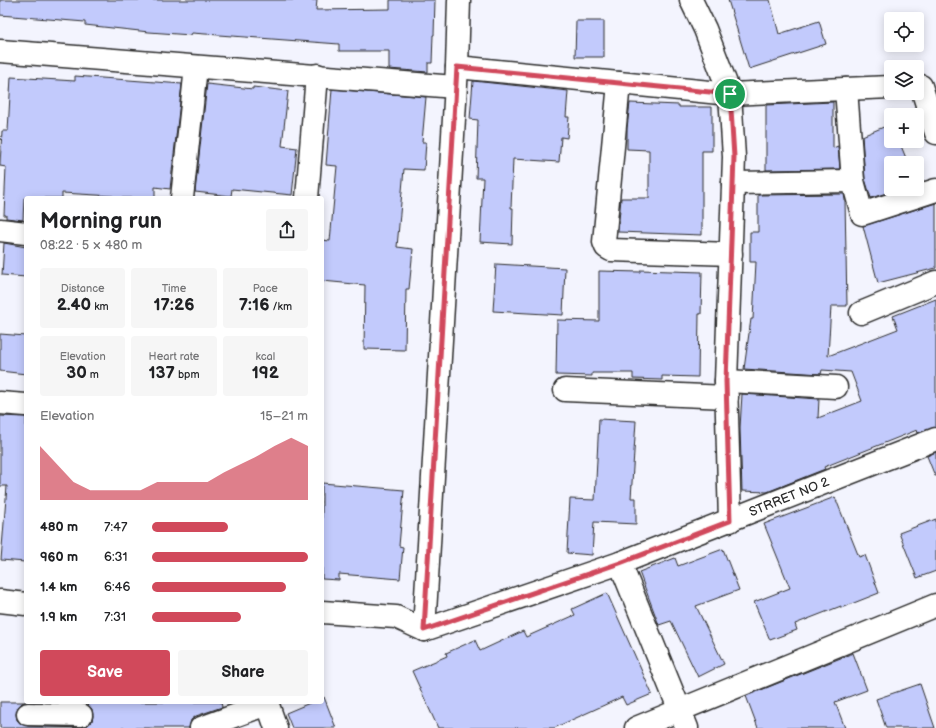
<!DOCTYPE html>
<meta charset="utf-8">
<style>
body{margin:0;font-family:"Balsamiq Sans",sans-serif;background:#f6f6f6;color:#202124;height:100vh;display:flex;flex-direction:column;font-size:15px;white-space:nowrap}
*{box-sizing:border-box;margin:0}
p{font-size:13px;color:#757577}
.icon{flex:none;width:22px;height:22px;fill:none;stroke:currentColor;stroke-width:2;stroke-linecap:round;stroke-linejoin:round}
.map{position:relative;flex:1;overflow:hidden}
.drawer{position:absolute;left:24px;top:196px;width:300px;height:508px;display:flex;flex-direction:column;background:#fff;border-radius:4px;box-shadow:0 2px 10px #0003}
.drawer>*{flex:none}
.controls{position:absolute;left:884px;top:12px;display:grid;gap:8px}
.controls a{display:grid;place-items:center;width:40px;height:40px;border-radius:4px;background:#fff;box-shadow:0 2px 10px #0003;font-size:20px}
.pin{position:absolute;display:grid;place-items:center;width:34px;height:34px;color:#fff;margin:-17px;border:2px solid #fff;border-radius:50%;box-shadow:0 1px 4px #0007}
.round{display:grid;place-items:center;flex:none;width:42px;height:42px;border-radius:4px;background:#f6f6f6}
.headline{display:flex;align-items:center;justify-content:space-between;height:68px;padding:0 16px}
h1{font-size:22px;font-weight:600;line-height:30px}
.metrics{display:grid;grid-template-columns:repeat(3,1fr);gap:6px;height:68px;padding:4px 16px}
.metrics div{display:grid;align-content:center;border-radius:4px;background:#f6f6f6;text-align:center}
.metrics b{font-size:17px;font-weight:600}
.metrics small{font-size:11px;font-weight:400}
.metrics p{font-size:11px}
.chart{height:112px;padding:8px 16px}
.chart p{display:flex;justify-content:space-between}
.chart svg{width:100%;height:72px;margin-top:4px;fill:#d1495b;opacity:.7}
.action{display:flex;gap:8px;margin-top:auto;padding:8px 16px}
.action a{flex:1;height:46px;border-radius:4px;background:#d1495b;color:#fff;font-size:16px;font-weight:600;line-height:46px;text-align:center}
.action a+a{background:#f6f6f6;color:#202124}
ul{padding:0 16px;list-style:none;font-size:13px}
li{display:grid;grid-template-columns:64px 48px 1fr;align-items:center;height:30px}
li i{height:10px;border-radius:5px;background:#d1495b}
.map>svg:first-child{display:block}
.building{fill:#c2cafc;stroke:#2b2b2b}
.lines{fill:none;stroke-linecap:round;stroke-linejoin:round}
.minor-casing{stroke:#2b2b2b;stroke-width:25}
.minor{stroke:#fff;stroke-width:22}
.route-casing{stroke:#fff;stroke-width:8}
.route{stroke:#d1495b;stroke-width:5}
.labels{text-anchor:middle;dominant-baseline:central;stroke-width:3;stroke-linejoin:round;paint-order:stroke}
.street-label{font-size:13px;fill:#2b2b2b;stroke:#fff}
</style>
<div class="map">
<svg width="936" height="728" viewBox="0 0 936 728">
<rect width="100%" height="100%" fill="#f3f4fe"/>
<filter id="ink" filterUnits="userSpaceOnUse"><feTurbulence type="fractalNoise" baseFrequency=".025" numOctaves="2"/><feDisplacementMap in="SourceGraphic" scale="8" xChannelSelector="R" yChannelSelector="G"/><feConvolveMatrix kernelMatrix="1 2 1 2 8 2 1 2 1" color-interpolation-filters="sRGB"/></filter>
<g filter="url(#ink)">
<g class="building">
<polygon points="0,0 317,0 316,10 390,9 390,0 435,0 434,35 433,35 432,63 428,63 428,72 389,69 389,51 339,51 339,44 192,33 191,35 149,32 85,25 85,22 0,15"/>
<polygon points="728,0 770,0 779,34 819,21 826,44 749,69"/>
<polygon points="576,21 604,21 604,57 575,57"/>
<polygon points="75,76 182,84 170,189 155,187 155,198 113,198 113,196 62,193 62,198 24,198 23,220 6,218 6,215 4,215 6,167 0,166 0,163 2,131 8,131 11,77 75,81"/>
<polygon points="473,81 568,91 566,117 569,117 567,138 561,137 559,162 513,159 511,208 513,208 512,244 480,242 483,178 476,178 478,120 470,119"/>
<polygon points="207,84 253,89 253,87 288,91 282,146 297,148 292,195 232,189 231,196 195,192"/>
<polygon points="332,89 426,97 422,142 426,142 424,170 404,169 397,247 413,249 409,289 406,289 405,350 364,349 365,285 322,281 322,240 330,241 337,166 326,165"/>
<polygon points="833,102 833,148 838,146 840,169 766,170 766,105"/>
<polygon points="630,103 679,105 679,107 712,107 712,151 702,151 702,235 618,232 621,198 649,198 649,150 627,149 627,128"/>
<polygon points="891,124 891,141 899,141 908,163 891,163 891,189 899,189 871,198 865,179 862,136"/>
<polygon points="844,194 845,200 847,306 831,306 828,356 898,329 893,316 936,299 936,427 918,433 917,430 824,467 825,469 767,492 742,491 740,428 742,394 819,399 818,418 862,401 851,372 822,370 821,374 744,369 751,319 753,319 756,262 750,262 750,232 758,232 758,195"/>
<polygon points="936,203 936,268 878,283 863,226"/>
<polygon points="4,243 26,247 26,277 2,275"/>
<polygon points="496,264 565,268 563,315 493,311"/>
<polygon points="640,270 702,272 701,314 699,314 698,377 662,376 662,380 633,379 633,373 592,373 592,376 556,375 557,320 599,321 599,271 640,272"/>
<polygon points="0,334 26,336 26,374 0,371"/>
<polygon points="0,416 26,417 26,549 25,562 1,560 7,486 0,486"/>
<polygon points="599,419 636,421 631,498 636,498 636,524 594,522 592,555 567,553 570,499 595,500"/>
<polygon points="936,452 936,476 935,476 927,456"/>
<polygon points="322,483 404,490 399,546 403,547 400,579 339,574 339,580 322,579"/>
<polygon points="835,497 859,557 865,555 879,593 841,608 841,606 795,624 797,630 770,640 754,602 790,588 764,524"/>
<polygon points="936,519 936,571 917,578 899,533"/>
<polygon points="723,549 739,590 696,606 724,664 698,677 671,621 659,625 639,572 675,558 678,566"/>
<polygon points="607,593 652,694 626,705 622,697 554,728 438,728 412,671 447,656 446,653 475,640 480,651 523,631 526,637 575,615 572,609"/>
<polygon points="853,653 867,690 835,702 845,728 758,728 746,696"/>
<polygon points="920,684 935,728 886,728 876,699"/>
<polygon points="324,697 336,728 292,728 286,713 312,702 322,702 322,698"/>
<polygon points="0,702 26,702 22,703 18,707 16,714 17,720 21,724 28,726 81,728 87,726 92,721 93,716 92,709 87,704 81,702 55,702 221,702 222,707 196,716 191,720 189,728 0,728"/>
</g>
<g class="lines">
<defs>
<g id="minor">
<polyline points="691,0 705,29 730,94 734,157 726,381 730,521"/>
<path d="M0 51C152 63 304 74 455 87"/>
<polyline points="457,67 730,94 891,87"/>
<polyline points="619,83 604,242 606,247 611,250 731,254"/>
<polyline points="921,86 936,133"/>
<polyline points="846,89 853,181 862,214 936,190"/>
<polyline points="733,183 853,181"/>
<polyline points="182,198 196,67"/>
<polyline points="307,198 317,75"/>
<polyline points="0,230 26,233"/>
<polyline points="861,313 936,282"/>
<polyline points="726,381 836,387"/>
<polyline points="565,390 727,397"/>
<polyline points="0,403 26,405"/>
<polyline points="620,563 687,728"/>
<polyline points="0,601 26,604"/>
<polyline points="322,612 396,617 424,630 620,563 936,439"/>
<polyline points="424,630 457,67 459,0"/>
<polyline points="267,702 276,728"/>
<polyline points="28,714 81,715"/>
<polyline points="201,728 267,704"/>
<polyline points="636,728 936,605"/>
</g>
</defs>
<use href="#minor" class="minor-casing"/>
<use href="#minor" class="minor"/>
</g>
</g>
<g class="lines" filter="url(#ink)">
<defs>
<polygon id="route" points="457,67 730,94 734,157 726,381 730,521 620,563 424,630"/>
</defs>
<use href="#route" class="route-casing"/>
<use href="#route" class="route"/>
</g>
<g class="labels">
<g class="street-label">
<text transform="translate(789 497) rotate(-22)">STRRET NO 2</text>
</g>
</g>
</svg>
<div class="controls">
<a><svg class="icon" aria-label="locate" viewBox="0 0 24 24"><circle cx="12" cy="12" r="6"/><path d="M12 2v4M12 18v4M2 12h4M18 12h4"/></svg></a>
<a><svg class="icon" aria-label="layers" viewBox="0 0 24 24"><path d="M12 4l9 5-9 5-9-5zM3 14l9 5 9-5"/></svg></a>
<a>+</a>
<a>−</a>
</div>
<div class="pin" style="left:730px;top:94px;background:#1e9e55"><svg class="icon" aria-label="arrive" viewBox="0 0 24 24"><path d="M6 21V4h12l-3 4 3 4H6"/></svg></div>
<section class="drawer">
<div class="headline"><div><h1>Morning run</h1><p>08:22 · 5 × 480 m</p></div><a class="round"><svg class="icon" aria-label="share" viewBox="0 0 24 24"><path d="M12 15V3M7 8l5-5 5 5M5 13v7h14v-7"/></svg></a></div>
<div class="metrics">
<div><p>Distance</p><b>2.40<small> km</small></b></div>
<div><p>Time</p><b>17:26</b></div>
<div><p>Pace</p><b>7:16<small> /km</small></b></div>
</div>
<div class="metrics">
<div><p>Elevation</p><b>30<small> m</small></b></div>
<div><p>Heart rate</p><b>137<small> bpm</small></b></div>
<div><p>kcal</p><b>192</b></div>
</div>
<div class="chart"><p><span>Elevation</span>15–21 m</p>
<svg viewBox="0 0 160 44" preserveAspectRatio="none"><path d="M0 44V11L10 22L20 33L30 38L40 38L50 38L60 38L70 33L80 33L90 33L100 33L110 27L120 22L130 17L140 11L150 6L160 11V44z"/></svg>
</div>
<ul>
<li><b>480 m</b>7:47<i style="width:49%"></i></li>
<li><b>960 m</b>6:31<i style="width:100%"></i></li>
<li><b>1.4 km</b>6:46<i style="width:86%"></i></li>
<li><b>1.9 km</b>7:31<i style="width:57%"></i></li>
</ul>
<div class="action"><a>Save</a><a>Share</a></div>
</section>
</div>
